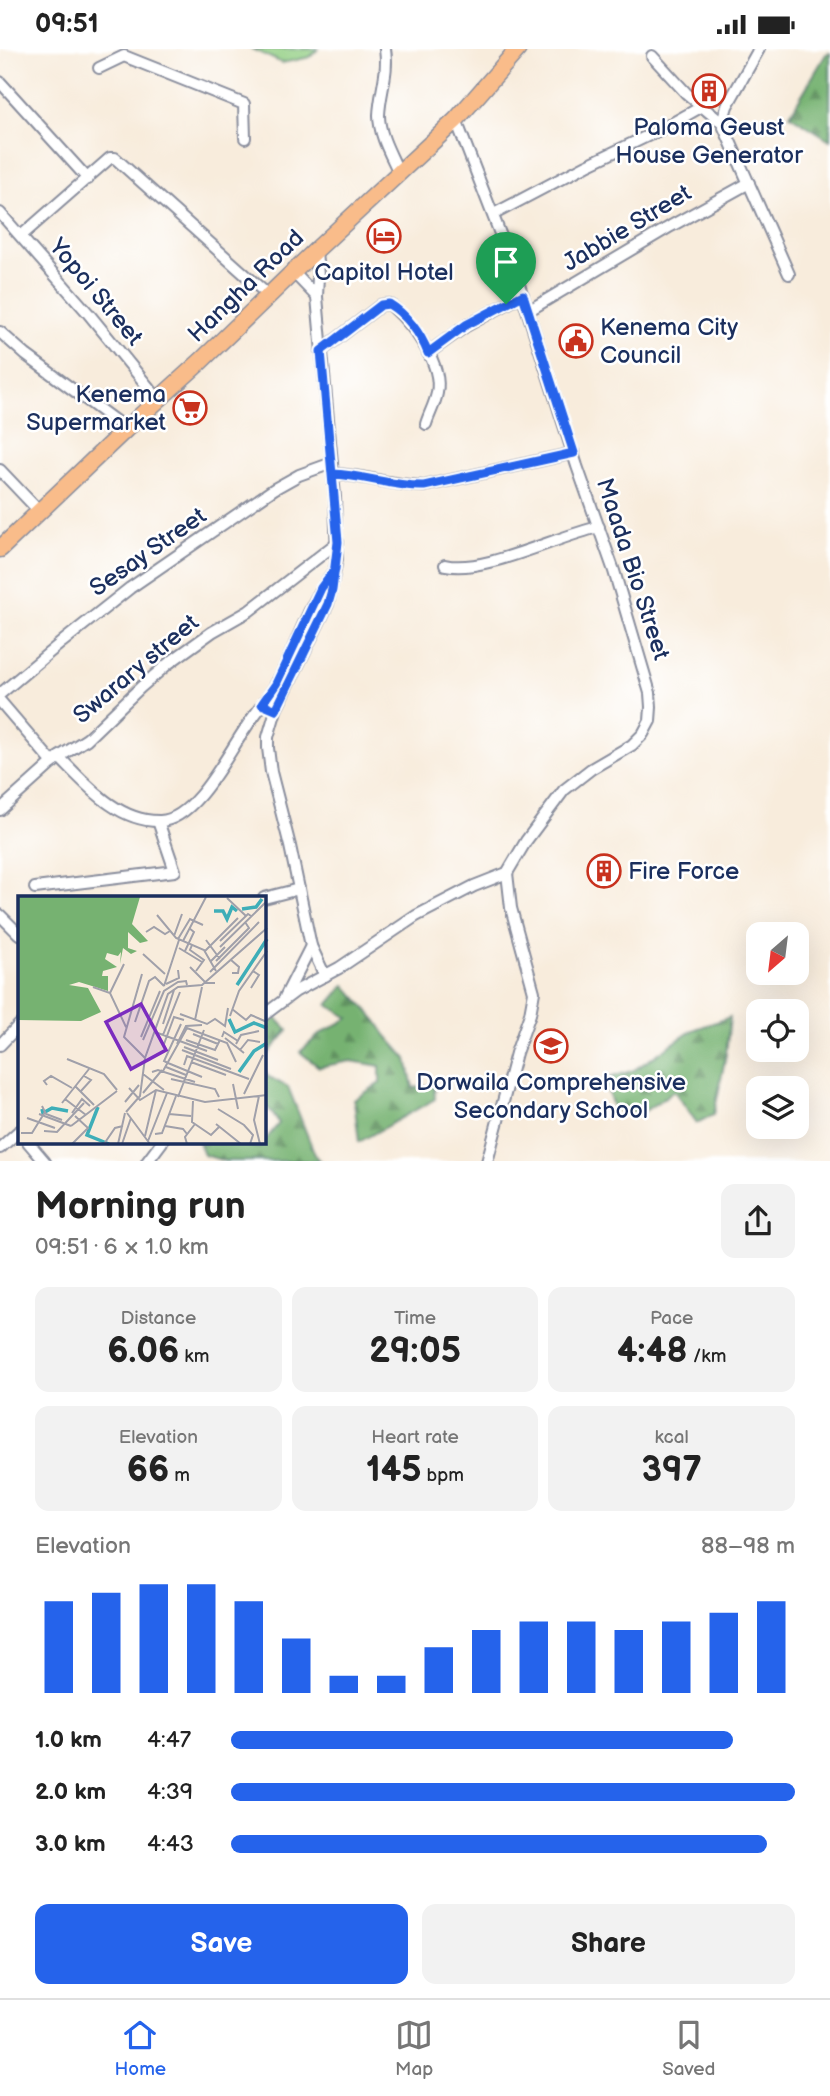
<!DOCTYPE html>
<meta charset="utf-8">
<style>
body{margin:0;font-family:"Balsamiq Sans",sans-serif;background:#f2f2f2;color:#222;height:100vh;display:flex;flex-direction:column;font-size:26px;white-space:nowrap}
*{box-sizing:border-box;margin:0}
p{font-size:23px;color:#767676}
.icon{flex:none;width:38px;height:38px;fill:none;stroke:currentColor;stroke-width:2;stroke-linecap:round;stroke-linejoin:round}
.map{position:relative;height:1112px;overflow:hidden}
.drawer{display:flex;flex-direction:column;background:#fff;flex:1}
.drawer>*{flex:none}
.needle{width:46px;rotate:208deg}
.tools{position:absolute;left:746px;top:873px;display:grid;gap:14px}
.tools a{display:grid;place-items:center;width:63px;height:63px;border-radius:14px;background:#fff;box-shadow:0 7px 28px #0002;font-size:35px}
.pin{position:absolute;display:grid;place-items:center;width:60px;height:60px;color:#fff;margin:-72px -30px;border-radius:50% 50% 50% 0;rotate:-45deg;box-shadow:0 0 7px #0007}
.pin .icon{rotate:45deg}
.round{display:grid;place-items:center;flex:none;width:74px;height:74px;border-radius:14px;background:#f2f2f2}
.overview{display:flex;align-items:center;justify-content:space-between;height:119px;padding:0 35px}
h1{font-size:38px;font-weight:800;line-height:52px}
.figures{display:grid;grid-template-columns:repeat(3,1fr);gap:10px;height:119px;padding:7px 35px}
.figures div{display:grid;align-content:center;border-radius:14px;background:#f2f2f2;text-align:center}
.figures b{font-size:35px;font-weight:800}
.figures small{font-size:19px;font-weight:400}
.figures p{font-size:19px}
.chart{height:196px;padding:14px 35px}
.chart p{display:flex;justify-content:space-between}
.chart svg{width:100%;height:126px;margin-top:7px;stroke:#2563eb;stroke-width:6}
.primary-button{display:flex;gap:14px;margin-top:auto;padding:14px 35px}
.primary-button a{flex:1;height:80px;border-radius:14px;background:#2563eb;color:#fff;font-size:28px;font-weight:800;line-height:80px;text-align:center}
.primary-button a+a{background:#f2f2f2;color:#222}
ul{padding:0 35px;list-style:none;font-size:23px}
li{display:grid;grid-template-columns:112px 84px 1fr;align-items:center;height:52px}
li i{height:18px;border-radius:9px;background:#2563eb}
.status{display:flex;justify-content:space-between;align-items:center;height:49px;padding:0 35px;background:#fff;direction:ltr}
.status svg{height:19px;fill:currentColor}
.tab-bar{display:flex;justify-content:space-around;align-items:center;height:98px;border-top:2px solid #e0e0e0;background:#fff;font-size:19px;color:#767676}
.tab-bar a{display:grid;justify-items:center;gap:4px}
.tab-bar .selected{color:#2563eb}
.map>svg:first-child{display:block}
.grass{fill:#93cf83;stroke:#577f70;stroke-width:2}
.forest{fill:url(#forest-firs);stroke:#487068;stroke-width:2}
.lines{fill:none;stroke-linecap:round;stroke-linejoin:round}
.minor-casing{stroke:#8a8e9d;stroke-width:14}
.highway-casing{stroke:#8a8e9d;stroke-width:19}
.minor{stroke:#fff;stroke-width:10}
.highway{stroke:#f9bc8a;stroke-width:16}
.route-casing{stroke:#fff;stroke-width:14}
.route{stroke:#2563eb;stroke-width:9}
.labels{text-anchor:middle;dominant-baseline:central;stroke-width:5;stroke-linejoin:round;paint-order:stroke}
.poi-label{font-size:24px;fill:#1b2f5e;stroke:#fff}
.street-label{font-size:24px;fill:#1b2f5e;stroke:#fff}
.inset-river{fill:none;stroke:#3eaeb8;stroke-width:3.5}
.inset-road{fill:none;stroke:#a0a0aa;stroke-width:2}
.view{fill:#7b2cbf;fill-opacity:0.15;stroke:#7b2cbf;stroke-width:3.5}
.inset-edge{fill:none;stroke:#1b2f5e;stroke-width:3.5}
</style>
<div class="status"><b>09:51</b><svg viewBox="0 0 49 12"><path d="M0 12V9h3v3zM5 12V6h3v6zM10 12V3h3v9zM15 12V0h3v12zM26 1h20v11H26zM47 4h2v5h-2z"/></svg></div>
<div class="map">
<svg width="830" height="1113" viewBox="0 0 830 1113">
<defs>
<pattern id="forest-firs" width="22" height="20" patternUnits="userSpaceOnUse" patternTransform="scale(1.75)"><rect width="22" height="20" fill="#76b271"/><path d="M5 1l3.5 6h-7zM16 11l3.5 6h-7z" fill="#609160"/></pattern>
</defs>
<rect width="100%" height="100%" fill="#fff"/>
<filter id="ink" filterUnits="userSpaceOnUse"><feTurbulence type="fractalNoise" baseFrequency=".0143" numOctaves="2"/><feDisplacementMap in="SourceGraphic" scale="14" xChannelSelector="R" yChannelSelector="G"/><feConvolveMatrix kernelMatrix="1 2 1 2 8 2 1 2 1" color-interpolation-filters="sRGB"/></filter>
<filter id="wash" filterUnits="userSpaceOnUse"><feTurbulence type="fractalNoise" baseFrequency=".00686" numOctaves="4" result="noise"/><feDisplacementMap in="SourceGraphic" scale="28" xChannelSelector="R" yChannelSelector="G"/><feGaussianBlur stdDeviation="1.57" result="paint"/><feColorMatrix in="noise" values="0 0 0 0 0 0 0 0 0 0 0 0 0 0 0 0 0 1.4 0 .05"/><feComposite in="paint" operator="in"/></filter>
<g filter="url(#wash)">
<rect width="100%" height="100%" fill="#f8ecdc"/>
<polygon class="grass" points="252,0 318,0 310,8 282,14"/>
<g class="forest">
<polygon points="830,4 830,91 790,66 826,5"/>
<polygon points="345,936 377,972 386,986 407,1010 413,1039 434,1036 435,1050 359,1093 354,1051 380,1034 380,1017 351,1012 319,1018 300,1003 320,985 349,969 328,956"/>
<polygon points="274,967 288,981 264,1010 264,973"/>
<polygon points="730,968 726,1005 714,1065 697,1074 674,1042 642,1064 614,1060 604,1031 634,1021 693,981"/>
<polygon points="264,1019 267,1027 288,1038 316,1108 320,1112 225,1112 204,1106 199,1093 232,1093 259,1099 279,1074 264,1053"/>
</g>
</g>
<g filter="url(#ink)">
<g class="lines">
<defs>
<g id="minor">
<path d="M385 0C389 23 380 43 379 66 379 86 391 106 399 124"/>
<polyline points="652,7 686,44 722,74 789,225"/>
<polyline points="99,19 124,7 244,55 245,89"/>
<polyline points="0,33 88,130"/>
<polyline points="722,74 727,57 759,0"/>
<polyline points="0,164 88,264 158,350"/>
<polyline points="494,165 587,116 660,81 701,58"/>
<polyline points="21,187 110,109 115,109 269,247"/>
<polyline points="316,201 318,227 317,248 335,448 337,510 328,555 276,661 268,688 268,699 271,723 290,797 311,897 325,927"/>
<polyline points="293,223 317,248"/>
<polyline points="528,262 671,177 749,134"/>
<polyline points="0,283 26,306 126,380"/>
<path d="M321 302 381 256 389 255 393 258C413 276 443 315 437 344 435 355 429 365 426 375"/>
<polyline points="428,304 466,277 523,246"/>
<polyline points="0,421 39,462"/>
<path d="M333 425C364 426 393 437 424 437L574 404"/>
<path d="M445 516C484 525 557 487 599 478"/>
<polyline points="0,645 62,593 130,539 274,440 299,426 332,414"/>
<polyline points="0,652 53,714"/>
<path d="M59 708C86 735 117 773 160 772 195 771 227 706 245 680 255 664 269 649 278 632 297 596 308 555 334 522"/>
<polyline points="0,761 59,708 87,690 141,638 169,614 212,583 249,562 338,493"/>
<polyline points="35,839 175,822 158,772"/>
<polyline points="264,849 299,840"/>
<polyline points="0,866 19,885"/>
<polyline points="285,948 311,897"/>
<polyline points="264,966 296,942 339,919 416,867 474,837 507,824 526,792 564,741 591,720 632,696 643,685 650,672 651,658 650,644 614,522 577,417 516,226 456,71"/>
<polyline points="0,996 19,976"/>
<polyline points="28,1093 45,1113"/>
<polyline points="0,1099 19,1082"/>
<polyline points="147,1113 162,1093"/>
<polyline points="487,1113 516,1004 530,965 534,943 511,859 507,824"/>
</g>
<polyline id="highway" points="0,500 126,380 201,312 316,201 456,71 518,0"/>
</defs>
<use href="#minor" class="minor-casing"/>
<use href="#highway" class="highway-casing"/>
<use href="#minor" class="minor"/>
<use href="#highway" class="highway"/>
</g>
</g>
<g class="lines" filter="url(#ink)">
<defs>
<path id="route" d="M506 255 466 276 428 304C421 285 406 265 389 255L381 256 321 302 338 493 332 541 328 555 276 661 262 655 276 635 321 539 335 520 338 493 332 425C365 426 392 438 424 437L574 404 523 246 506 255"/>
</defs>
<use href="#route" class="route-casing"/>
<use href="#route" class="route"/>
</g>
<defs>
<symbol id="building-ring" viewBox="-11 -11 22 22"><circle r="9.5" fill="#fff" stroke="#c8321e" stroke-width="1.5"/><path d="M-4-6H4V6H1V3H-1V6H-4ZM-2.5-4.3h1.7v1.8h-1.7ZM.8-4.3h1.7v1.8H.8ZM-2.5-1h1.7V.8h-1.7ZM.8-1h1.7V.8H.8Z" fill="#c8321e"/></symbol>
<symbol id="hotel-ring" viewBox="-11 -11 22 22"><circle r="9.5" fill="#fff" stroke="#c8321e" stroke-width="1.5"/><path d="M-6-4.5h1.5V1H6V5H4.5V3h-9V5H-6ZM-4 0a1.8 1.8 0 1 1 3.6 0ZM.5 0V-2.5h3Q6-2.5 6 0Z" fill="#c8321e"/></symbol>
<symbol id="civic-ring" viewBox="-11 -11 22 22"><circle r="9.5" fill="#fff" stroke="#c8321e" stroke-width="1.5"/><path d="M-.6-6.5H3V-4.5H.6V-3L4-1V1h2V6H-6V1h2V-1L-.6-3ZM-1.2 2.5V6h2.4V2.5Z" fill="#c8321e"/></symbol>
<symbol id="supermarket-ring" viewBox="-11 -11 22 22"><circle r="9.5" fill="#fff" stroke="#c8321e" stroke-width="1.5"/><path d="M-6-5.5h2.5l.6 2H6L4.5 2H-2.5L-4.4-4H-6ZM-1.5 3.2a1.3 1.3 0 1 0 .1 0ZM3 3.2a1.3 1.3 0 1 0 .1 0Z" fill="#c8321e"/></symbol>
<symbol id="school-ring" viewBox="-11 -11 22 22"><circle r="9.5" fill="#fff" stroke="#c8321e" stroke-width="1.5"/><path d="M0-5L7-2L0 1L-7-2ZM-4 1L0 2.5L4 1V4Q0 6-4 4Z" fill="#c8321e"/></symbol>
</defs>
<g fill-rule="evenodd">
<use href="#building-ring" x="690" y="23" width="38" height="38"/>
<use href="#hotel-ring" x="365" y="168" width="38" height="38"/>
<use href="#civic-ring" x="557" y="273" width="38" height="38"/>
<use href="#supermarket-ring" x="171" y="340" width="38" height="38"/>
<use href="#building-ring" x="585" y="803" width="38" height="38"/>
<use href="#school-ring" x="532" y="978" width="38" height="38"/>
</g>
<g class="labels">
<g class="poi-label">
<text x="709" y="78">Paloma Geust<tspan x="709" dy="28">House Generator</tspan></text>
<text x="384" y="223">Capitol Hotel</text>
<text x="600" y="278" text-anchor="start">Kenema City<tspan x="600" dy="28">Council</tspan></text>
<text x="166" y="345" text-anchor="end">Kenema<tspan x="166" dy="28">Supermarket</tspan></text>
<text x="628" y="822" text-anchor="start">Fire Force</text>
<text x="551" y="1033">Dorwaila Comprehensive<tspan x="551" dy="28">Secondary School</tspan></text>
</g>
<g class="street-label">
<text transform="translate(627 179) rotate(-31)">Jabbie Street</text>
<text transform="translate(246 237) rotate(-44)">Hangha Road</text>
<text transform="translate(96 243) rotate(50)">Yopoi Street</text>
<text transform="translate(148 503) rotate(-35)">Sesay Street</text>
<text transform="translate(633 520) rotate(72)">Maada Bio Street</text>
<text transform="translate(136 620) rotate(-40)">Swarary street</text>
</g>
</g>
<g transform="translate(18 847)">
<rect width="248" height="248" fill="#f8ecdc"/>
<path d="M0 1H122L114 28 130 45 122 47 110 36V52L119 55 113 58 105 52 102 68 103 56 100 60 89 57 87 63 99 71 85 75 84 80H90V95L61 86 51 89 70 92 83 116 63 125 0 124Z" fill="#76b271"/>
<path class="inset-river" d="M224 13 238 11 244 3M196 15H205L209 23 214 11 219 15M219 89 249 43M211 123 217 136 236 127 249 132M221 176 236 155 249 147M80 211 69 239 91 248M24 213 25 217 34 212 50 215"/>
<path class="inset-road" d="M209 2 228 20M139 19 158 42 186 54 198 75M128 36 136 31 147 38 152 35M156 40 164 18M160 43 172 23 185 29M188 44 202 63M165 45 188 1M202 45 230 18 233 20M174 49 172 54 186 64 178 75M202 51 248 6M161 52 184 66M167 55 176 36 171 32M187 55 220 22M125 58 147 78M213 64 221 71 220 77H214M198 65 231 32 227 26M192 66 207 51M172 71 188 87H197M192 76 241 26M124 78 106 141 127 162M148 88 161 82 160 74M146 90 161 44M75 91 92 97 108 131M233 92 241 79 235 75M92 97 106 68M214 113 228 124 233 119 249 126M162 118 189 128 197 123 207 130 210 112M212 120 221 95 249 55M177 124 184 91M117 126 131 85 137 81 146 90M145 128 156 94M137 136 189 155M175 138 200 148M145 139 162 96M123 141 142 95M204 141 206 136 220 145M207 142 226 157M125 144 146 95 160 86 168 85 169 89M168 144 197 154 202 144M146 148 156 121 166 124M159 148 168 130 184 129M218 148 223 139 241 135M166 151 200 164M164 154 213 173M222 154 230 144 242 146M49 163 86 178 99 194M173 166 208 179M150 167 146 165 163 128M150 167 184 181M166 169 169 160 231 183M148 171 168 179M145 175 169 132 209 147 218 166M134 176 140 174 177 186M125 178 146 194M153 183 197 193 201 201M215 188 220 213M29 189 26 185 33 180 54 192M57 190 76 209M111 192 122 204 138 194 187 206 249 199M63 195 73 184 66 180M125 197 144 174M226 198 245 159M241 200 236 224 242 248M160 201 186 134M47 203 68 219M175 205 174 226 193 239 201 231M107 206 121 189M44 207 71 173M24 210 28 218 44 224M200 213 226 229 235 239 232 248M108 216 122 200 127 162 150 98 160 91 184 89 249 32M54 217 64 203 72 210M109 217 132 248M21 218 53 230M151 218 173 220M9 222 37 232M198 228 223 248M53 230 99 195M147 230 165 233 169 238M26 235 39 236 66 207M3 237H14L27 216M137 238 144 237 158 200M127 240 138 194M130 245 149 197M54 248 70 232 57 220M86 248 97 232 105 230M100 248 107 217M104 248 113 222M169 248 167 241 177 228"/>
<path class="view" d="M123 108 148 154 113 173 88 126Z"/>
<rect width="248" height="248" class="inset-edge"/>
</g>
</svg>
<div class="tools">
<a><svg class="needle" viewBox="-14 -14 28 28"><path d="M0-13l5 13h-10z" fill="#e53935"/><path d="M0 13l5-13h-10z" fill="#767676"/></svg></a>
<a><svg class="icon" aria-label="locate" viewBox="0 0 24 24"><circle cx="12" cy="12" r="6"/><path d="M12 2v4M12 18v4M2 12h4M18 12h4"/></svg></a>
<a><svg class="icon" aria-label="layers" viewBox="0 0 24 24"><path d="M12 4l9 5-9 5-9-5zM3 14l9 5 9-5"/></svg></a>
</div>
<div class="pin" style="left:506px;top:255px;background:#1e9e55"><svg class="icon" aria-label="arrive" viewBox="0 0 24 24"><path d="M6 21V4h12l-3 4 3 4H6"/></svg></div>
</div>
<section class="drawer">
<div class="overview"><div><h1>Morning run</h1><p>09:51 · 6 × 1.0 km</p></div><a class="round"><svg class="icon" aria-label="share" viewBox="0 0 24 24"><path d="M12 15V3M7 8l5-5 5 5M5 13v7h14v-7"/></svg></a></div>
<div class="figures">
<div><p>Distance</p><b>6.06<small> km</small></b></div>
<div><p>Time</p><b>29:05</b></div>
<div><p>Pace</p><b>4:48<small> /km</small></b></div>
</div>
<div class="figures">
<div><p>Elevation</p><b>66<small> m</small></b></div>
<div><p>Heart rate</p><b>145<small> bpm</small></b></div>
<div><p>kcal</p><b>397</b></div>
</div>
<div class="chart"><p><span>Elevation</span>88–98 m</p>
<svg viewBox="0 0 160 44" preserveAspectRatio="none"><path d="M5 44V12M15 44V9M25 44V6M35 44V6M45 44V12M55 44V25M65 44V38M75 44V38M85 44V28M95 44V22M105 44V19M115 44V19M125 44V22M135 44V19M145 44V16M155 44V12"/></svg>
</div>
<ul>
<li><b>1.0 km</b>4:47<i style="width:89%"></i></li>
<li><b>2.0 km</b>4:39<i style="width:100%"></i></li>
<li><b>3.0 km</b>4:43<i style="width:95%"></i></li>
</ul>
<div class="primary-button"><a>Save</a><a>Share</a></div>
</section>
<nav class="tab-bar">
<a class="selected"><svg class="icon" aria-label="home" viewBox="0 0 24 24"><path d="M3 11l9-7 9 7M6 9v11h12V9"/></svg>Home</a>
<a><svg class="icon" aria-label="map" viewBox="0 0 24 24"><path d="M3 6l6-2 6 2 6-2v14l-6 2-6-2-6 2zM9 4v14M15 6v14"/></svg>Map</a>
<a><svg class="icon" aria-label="saved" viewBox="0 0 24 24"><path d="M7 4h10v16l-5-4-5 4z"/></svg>Saved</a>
</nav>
